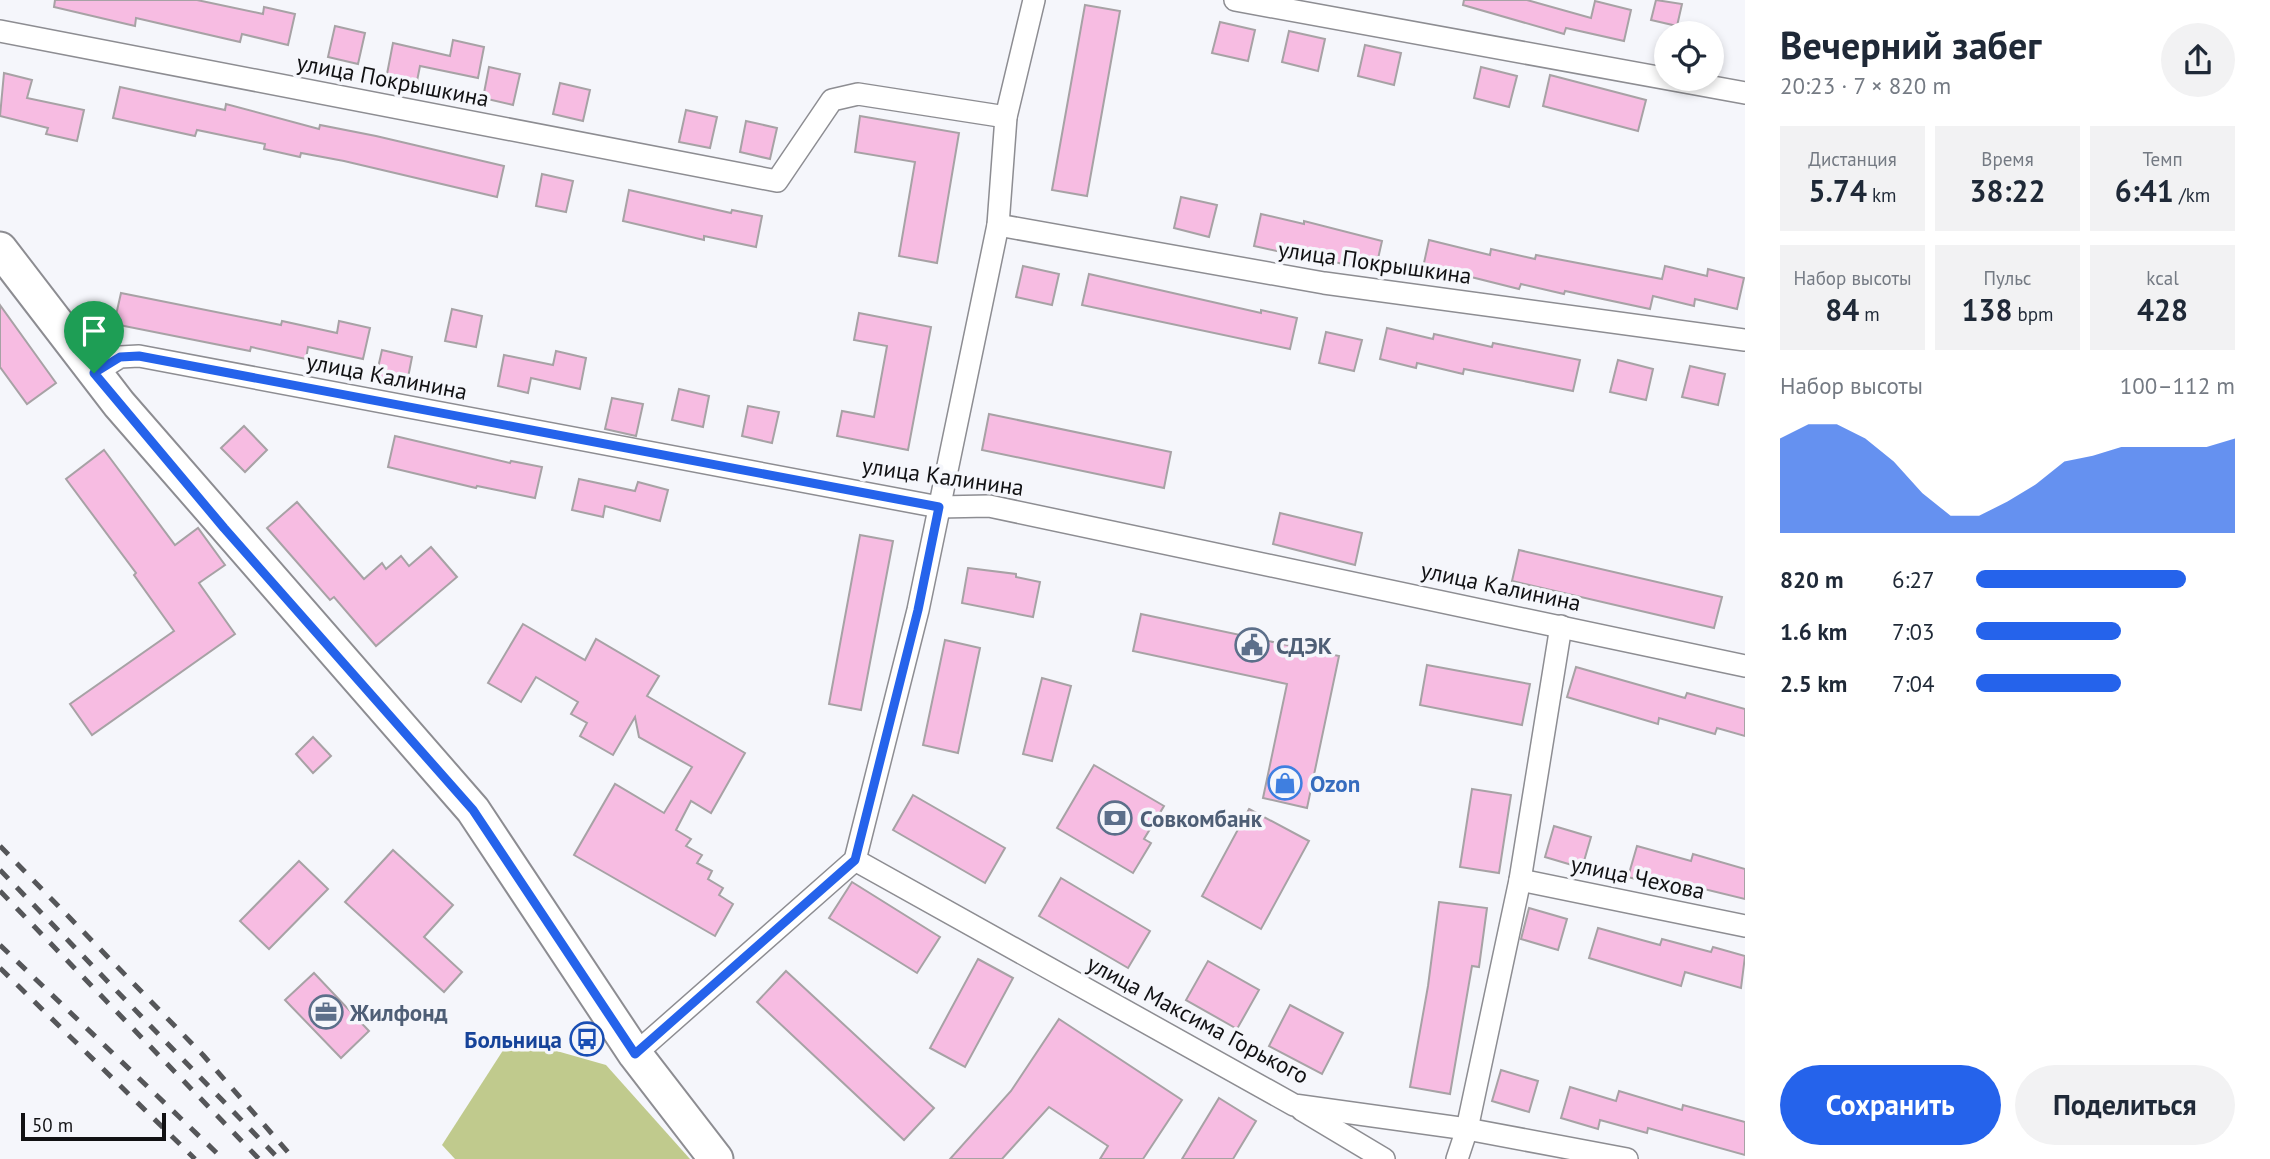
<!DOCTYPE html>
<html lang="ru">
<meta charset="utf-8">
<style>
body{margin:0;font-family:"PT Sans",sans-serif;background:#f2f2f3;color:#1f2937;height:100vh;display:flex;flex-direction:column;font-size:26px;white-space:nowrap}
*{box-sizing:border-box;margin:0}
p{font-size:23px;color:#747a83}
.icon{flex:none;width:38px;height:38px;fill:none;stroke:currentColor;stroke-width:2;stroke-linecap:round;stroke-linejoin:round}
.map{position:relative;flex:1;overflow:hidden}
.panel{display:flex;flex-direction:column;background:#fff;width:525px}
.panel>*{flex:none}
.fabs{position:absolute;left:1654px;top:21px;display:grid;gap:14px}
.fabs a{display:grid;place-items:center;width:70px;height:70px;border-radius:50%;background:#fff;box-shadow:0 4px 10px #0003;font-size:35px}
.scale{position:absolute;left:21px;bottom:18px;width:145px;box-sizing:border-box;padding-left:7px;border:4px solid #111113;border-top:0;font-size:19px;line-height:24px;white-space:nowrap;color:#111113;-webkit-text-stroke:5px #f5f6fb;paint-order:stroke}
.pin{position:absolute;display:grid;place-items:center;width:60px;height:60px;color:#fff;margin:-72px -30px;border-radius:50% 50% 50% 0;rotate:-45deg;box-shadow:0 0 7px #0007}
.pin .icon{rotate:45deg}
.round{display:grid;place-items:center;flex:none;width:74px;height:74px;border-radius:37px;background:#f2f2f3}
.overview{display:flex;align-items:center;justify-content:space-between;height:119px;padding:0 35px}
h1{font-size:38px;font-weight:600;line-height:52px}
.stats{display:grid;grid-template-columns:repeat(3,1fr);gap:10px;height:119px;padding:7px 35px}
.stats div{display:grid;align-content:center;border-radius:0px;background:#f2f2f3;text-align:center}
.stats b{font-size:30px;font-weight:600}
.stats small{font-size:19px;font-weight:400}
.stats p{font-size:19px}
.chart{height:196px;padding:14px 35px}
.chart p{display:flex;justify-content:space-between}
.chart svg{width:100%;height:126px;margin-top:7px;fill:#2563eb;opacity:.7}
.cta{display:flex;gap:14px;margin-top:auto;padding:14px 35px}
.cta a{flex:1;height:80px;border-radius:42px;background:#2563eb;color:#fff;font-size:28px;font-weight:600;line-height:80px;text-align:center}
.cta a+a{background:#f2f2f3;color:#1f2937}
ul{padding:0 35px;list-style:none;font-size:23px}
li{display:grid;grid-template-columns:112px 84px 1fr;align-items:center;height:52px}
li i{height:18px;border-radius:9px;background:#2563eb}
main{display:flex;flex:1;min-height:0}
.map>svg:first-child{display:block}
.green{fill:#c0ca8d}
.building{fill:#f7bce2;stroke:#a7a2a5;stroke-width:2}
.lines{fill:none;stroke-linecap:round;stroke-linejoin:round}
.street-casing{stroke:#8d8d92;stroke-width:24}
.primary-casing{stroke:#8d8d92;stroke-width:37}
.street{stroke:#fff;stroke-width:21}
.primary{stroke:#fff;stroke-width:33}
.rail{stroke:#555659;stroke-width:5;stroke-dasharray:12 12;stroke-linecap:butt}
.route-casing{stroke:#fff;stroke-width:14}
.route{stroke:#2563eb;stroke-width:9}
.labels{text-anchor:middle;dominant-baseline:central;stroke-width:7;stroke-linejoin:round;paint-order:stroke}
.street-label{font-size:23px;fill:#111113;stroke:#f5f6fb}
.service-label{font-size:23px;font-weight:bold;fill:#4e5e75;stroke:#f5f6fb;text-anchor:start}
.shop-label{font-size:23px;font-weight:bold;fill:#366cbe;stroke:#f5f6fb;text-anchor:start}
.transit-label{font-size:23px;font-weight:bold;fill:#164399;stroke:#f5f6fb;text-anchor:end}
</style>
<main>
<div class="map">
<svg width="1745" height="1159" viewBox="0 0 1745 1159">
<rect width="100%" height="100%" fill="#f5f6fb"/>
<polygon class="green" points="511,1038 606,1065 690,1159 455,1159 442,1145"/>
<g class="building">
<polygon points="55,0 197,0 263,14 264,7 295,14 288,45 242,34 240,42 136,18 135,26 54,7"/>
<polygon points="1464,0 1527,0 1591,18 1595,1 1631,10 1624,41 1566,28 1564,34 1463,5"/>
<polygon points="1656,0 1682,4 1677,26 1651,20"/>
<polygon points="1085,5 1120,11 1087,196 1052,190"/>
<polygon points="1220,22 1255,30 1248,61 1212,53"/>
<polygon points="335,26 365,33 358,64 328,57"/>
<polygon points="1289,31 1325,39 1318,71 1282,62"/>
<polygon points="453,40 484,47 478,78 420,66 417,81 387,74 393,43 450,56"/>
<polygon points="1365,45 1401,53 1394,85 1358,76"/>
<polygon points="489,67 520,74 513,105 483,98"/>
<polygon points="1481,67 1517,76 1509,107 1474,98"/>
<polygon points="4,73 32,80 27,98 84,110 77,141 46,134 48,128 0,116"/>
<polygon points="1550,75 1646,100 1638,131 1543,106"/>
<polygon points="560,83 590,90 583,121 553,114"/>
<polygon points="120,87 225,110 226,104 319,129 320,125 376,136 504,166 497,197 344,161 301,153 300,157 264,149 265,144 197,130 195,136 113,118"/>
<polygon points="686,110 717,117 710,148 679,142"/>
<polygon points="860,116 959,133 937,263 899,256 915,162 855,152"/>
<polygon points="746,121 777,128 770,159 740,152"/>
<polygon points="542,174 573,181 566,212 536,206"/>
<polygon points="629,190 731,213 732,210 762,216 756,247 704,236 704,240 623,221"/>
<polygon points="1181,197 1217,205 1209,237 1174,228"/>
<polygon points="1261,214 1304,224 1304,221 1382,241 1375,272 1290,251 1290,254 1254,246"/>
<polygon points="1429,240 1490,255 1491,249 1535,259 1536,255 1662,279 1665,266 1707,276 1708,269 1744,278 1737,309 1695,299 1694,306 1653,296 1650,309 1565,291 1564,294 1521,284 1519,289 1459,274 1457,280 1422,272"/>
<polygon points="1023,266 1059,274 1052,305 1016,297"/>
<polygon points="1089,274 1261,313 1261,310 1297,318 1290,349 1082,305"/>
<polygon points="121,293 281,325 282,321 337,333 339,321 370,328 363,359 308,347 306,359 251,347 250,351 114,324"/>
<polygon points="0,305 56,383 27,404 0,367"/>
<polygon points="452,309 482,316 476,347 445,341"/>
<polygon points="859,313 931,327 908,450 837,436 842,411 874,417 887,346 854,340"/>
<polygon points="1387,328 1433,339 1434,334 1492,347 1493,343 1580,360 1573,391 1464,369 1463,374 1417,363 1416,368 1380,359"/>
<polygon points="1326,332 1362,340 1354,371 1319,363"/>
<polygon points="382,350 412,357 406,388 375,381"/>
<polygon points="556,351 586,358 580,389 531,378 528,393 498,386 504,355 553,365"/>
<polygon points="1618,360 1653,369 1646,400 1610,392"/>
<polygon points="1690,366 1725,374 1718,405 1682,397"/>
<polygon points="679,389 709,396 703,427 672,420"/>
<polygon points="612,398 643,404 636,436 605,429"/>
<polygon points="748,406 779,412 772,443 742,436"/>
<polygon points="989,414 1171,452 1164,488 982,450"/>
<polygon points="244,426 267,450 245,472 221,448"/>
<polygon points="395,436 510,463 511,461 542,467 535,498 477,486 476,488 388,467"/>
<polygon points="104,450 175,545 198,528 225,565 199,583 235,634 92,735 70,704 174,631 134,575 136,573 66,479"/>
<polygon points="579,479 635,491 638,482 668,490 660,521 605,506 603,517 572,510"/>
<polygon points="297,502 364,579 382,563 386,569 401,556 409,566 431,547 457,577 376,646 334,597 330,600 267,528"/>
<polygon points="1280,513 1362,533 1355,565 1273,544"/>
<polygon points="860,535 893,541 861,710 829,704"/>
<polygon points="1519,550 1722,597 1714,628 1512,581"/>
<polygon points="968,568 1016,574 1016,577 1040,582 1033,617 962,603"/>
<polygon points="1141,614 1339,656 1307,808 1263,798 1287,684 1133,651"/>
<polygon points="523,624 585,660 596,639 659,676 647,696 745,753 711,813 691,801 676,830 691,839 686,846 702,855 697,863 712,871 708,879 723,888 719,895 733,904 715,936 574,855 615,784 664,813 692,767 639,737 635,717 613,755 580,736 587,723 571,714 578,702 536,677 521,702 488,683"/>
<polygon points="945,640 980,648 958,753 923,745"/>
<polygon points="1427,665 1530,684 1522,725 1420,705"/>
<polygon points="1576,667 1685,698 1687,693 1745,709 1745,736 1717,728 1715,734 1659,718 1658,724 1567,697"/>
<polygon points="1042,678 1071,686 1052,761 1023,754"/>
<polygon points="313,737 331,756 313,773 296,754"/>
<polygon points="1094,765 1164,806 1144,839 1151,843 1133,873 1057,828"/>
<polygon points="1472,789 1511,795 1499,873 1460,867"/>
<polygon points="913,795 1005,848 985,883 893,830"/>
<polygon points="1249,809 1309,841 1261,929 1202,896"/>
<polygon points="1554,826 1591,837 1582,868 1545,857"/>
<polygon points="1637,846 1691,861 1693,854 1745,869 1745,899 1667,880 1665,887 1628,877"/>
<polygon points="393,850 453,905 424,937 462,972 444,992 345,902"/>
<polygon points="299,861 328,889 269,949 240,921"/>
<polygon points="1061,878 1150,931 1128,968 1039,916"/>
<polygon points="852,882 940,937 917,973 829,918"/>
<polygon points="1439,902 1487,908 1479,967 1472,966 1450,1094 1410,1087 1428,986"/>
<polygon points="1529,908 1567,919 1558,950 1521,939"/>
<polygon points="1598,928 1660,945 1662,939 1711,952 1713,947 1745,956 1741,988 1685,972 1681,986 1589,958"/>
<polygon points="978,959 1013,978 965,1067 930,1048"/>
<polygon points="1208,961 1259,990 1237,1029 1186,1000"/>
<polygon points="786,971 934,1108 904,1140 757,1002"/>
<polygon points="314,973 369,1031 341,1058 285,1000"/>
<polygon points="1290,1005 1343,1033 1322,1074 1269,1046"/>
<polygon points="1059,1019 1182,1100 1143,1159 1100,1159 1108,1146 1049,1107 1002,1159 950,1159 1011,1091"/>
<polygon points="1501,1070 1538,1081 1529,1112 1492,1101"/>
<polygon points="1570,1087 1616,1101 1619,1091 1682,1110 1683,1105 1745,1122 1745,1155 1648,1128 1647,1133 1600,1120 1598,1129 1561,1118"/>
<polygon points="1219,1098 1256,1121 1233,1159 1182,1159"/>
</g>
<g class="lines">
<defs>
<g id="street">
<polyline points="1235,0 1745,93"/>
<polyline points="0,31 777,181 832,100 858,94 1006,117"/>
<polyline points="998,225 1324,283 1745,340"/>
<polyline points="94,373 120,357 139,356 939,507 989,506 1745,666"/>
<polyline points="855,860 1294,1105 1467,1129 1627,1159"/>
<polyline points="1520,880 1745,926"/>
<polyline points="635,1054 855,860 918,610 998,225 1006,117 1034,0"/>
<polyline points="1302,1110 1384,1159"/>
<polyline points="1457,1159 1467,1129 1520,880 1561,626"/>
</g>
<polyline id="primary" points="0,249 119,404 473,810 635,1054 716,1159"/>
</defs>
<use href="#street" class="street-casing"/>
<use href="#primary" class="primary-casing"/>
<use href="#street" class="street"/>
<use href="#primary" class="primary"/>
<g class="rail">
<polyline points="0,846 203,1055 294,1159"/>
<polyline points="0,870 279,1159"/>
<polyline points="0,891 259,1159"/>
<polyline points="0,945 223,1159"/>
<polyline points="0,968 195,1159"/>
</g>
</g>
<g class="lines">
<defs>
<polygon id="route" points="139,356 939,507 918,610 855,860 635,1054 473,810 224,528 94,373 120,357"/>
</defs>
<use href="#route" class="route-casing"/>
<use href="#route" class="route"/>
</g>
<defs>
<symbol id="civic-ring" viewBox="-11 -11 22 22"><circle r="9.5" fill="#f5f6fb" stroke="#5c6f8a" stroke-width="1.5"/><path d="M-.6-6.5H3V-4.5H.6V-3L4-1V1h2V6H-6V1h2V-1L-.6-3ZM-1.2 2.5V6h2.4V2.5Z" fill="#5c6f8a"/></symbol>
<symbol id="shop-ring" viewBox="-11 -11 22 22"><circle r="9.5" fill="#f5f6fb" stroke="#3f7fe0" stroke-width="1.5"/><path d="M-5-2.5h2.3a2.7 3.5 0 0 1 5.4 0H5L5.5 6h-11ZM-1.5-2.5h3a1.5 2.3 0 0 0-3 0Z" fill="#3f7fe0"/></symbol>
<symbol id="bank-ring" viewBox="-11 -11 22 22"><circle r="9.5" fill="#f5f6fb" stroke="#5c6f8a" stroke-width="1.5"/><path d="M-6-4H6V4H-6ZM0-2.3a2.3 2.3 0 1 0 0 4.6a2.3 2.3 0 1 0 0-4.6Z" fill="#5c6f8a"/></symbol>
<symbol id="office-ring" viewBox="-11 -11 22 22"><circle r="9.5" fill="#f5f6fb" stroke="#5c6f8a" stroke-width="1.5"/><path d="M-6-3h4V-5.5h4V-3h4V5H-6ZM-1-4.5V-3h2v-1.5ZM-6 0V1H6V0Z" fill="#5c6f8a"/></symbol>
<symbol id="bus-ring" viewBox="-11 -11 22 22"><circle r="9.5" fill="#f5f6fb" stroke="#1a4fb4" stroke-width="1.5"/><path d="M-5-6H5V4H4V6H2V4H-2V6H-4V4H-5ZM-3.5-4V0h7V-4ZM-3.5 1.2v1.5H-2V1.2ZM2 1.2v1.5H3.5V1.2Z" fill="#1a4fb4"/></symbol>
</defs>
<g fill-rule="evenodd">
<use href="#civic-ring" x="1233" y="626" width="38" height="38"/>
<use href="#shop-ring" x="1266" y="764" width="38" height="38"/>
<use href="#bank-ring" x="1096" y="799" width="38" height="38"/>
<use href="#office-ring" x="307" y="993" width="38" height="38"/>
<use href="#bus-ring" x="568" y="1020" width="38" height="38"/>
</g>
<g class="labels">
<g class="street-label">
<text transform="translate(393 80) rotate(11)">улица Покрышкина</text>
<text transform="translate(1375 262) rotate(8)">улица Покрышкина</text>
<text transform="translate(387 376) rotate(11)">улица Калинина</text>
<text transform="translate(943 476) rotate(8)">улица Калинина</text>
<text transform="translate(1501 586) rotate(12)">улица Калинина</text>
<text transform="translate(1638 877) rotate(12)">улица Чехова</text>
<text transform="translate(1198 1019) rotate(28)">улица Максима Горького</text>
</g>
<g class="service-label">
<text x="1276" y="645">СДЭК</text>
<text x="1140" y="818">Совкомбанк</text>
<text x="350" y="1012">Жилфонд</text>
</g>
<g class="shop-label">
<text x="1310" y="783">Ozon</text>
</g>
<g class="transit-label">
<text x="562" y="1039">Больница</text>
</g>
</g>
</svg>
<div class="fabs">
<a><svg class="icon" aria-label="locate" viewBox="0 0 24 24"><circle cx="12" cy="12" r="6"/><path d="M12 2v4M12 18v4M2 12h4M18 12h4"/></svg></a>
</div>
<div class="scale">50 m</div>
<div class="pin" style="left:94px;top:373px;background:#1e9e55"><svg class="icon" aria-label="arrive" viewBox="0 0 24 24"><path d="M6 21V4h12l-3 4 3 4H6"/></svg></div>
</div>
<section class="panel">
<div class="overview"><div><h1>Вечерний забег</h1><p>20:23 · 7 × 820 m</p></div><a class="round"><svg class="icon" aria-label="share" viewBox="0 0 24 24"><path d="M12 15V3M7 8l5-5 5 5M5 13v7h14v-7"/></svg></a></div>
<div class="stats">
<div><p>Дистанция</p><b>5.74<small> km</small></b></div>
<div><p>Время</p><b>38:22</b></div>
<div><p>Темп</p><b>6:41<small> /km</small></b></div>
</div>
<div class="stats">
<div><p>Набор высоты</p><b>84<small> m</small></b></div>
<div><p>Пульс</p><b>138<small> bpm</small></b></div>
<div><p>kcal</p><b>428</b></div>
</div>
<div class="chart"><p><span>Набор высоты</span>100–112 m</p>
<svg viewBox="0 0 160 44" preserveAspectRatio="none"><path d="M0 44V11L10 6L20 6L30 11L40 19L50 30L60 38L70 38L80 33L90 27L100 19L110 17L120 14L130 14L140 14L150 14L160 11V44z"/></svg>
</div>
<ul>
<li><b>820 m</b>6:27<i style="width:81%"></i></li>
<li><b>1.6 km</b>7:03<i style="width:56%"></i></li>
<li><b>2.5 km</b>7:04<i style="width:56%"></i></li>
</ul>
<div class="cta"><a>Сохранить</a><a>Поделиться</a></div>
</section>
</main>
